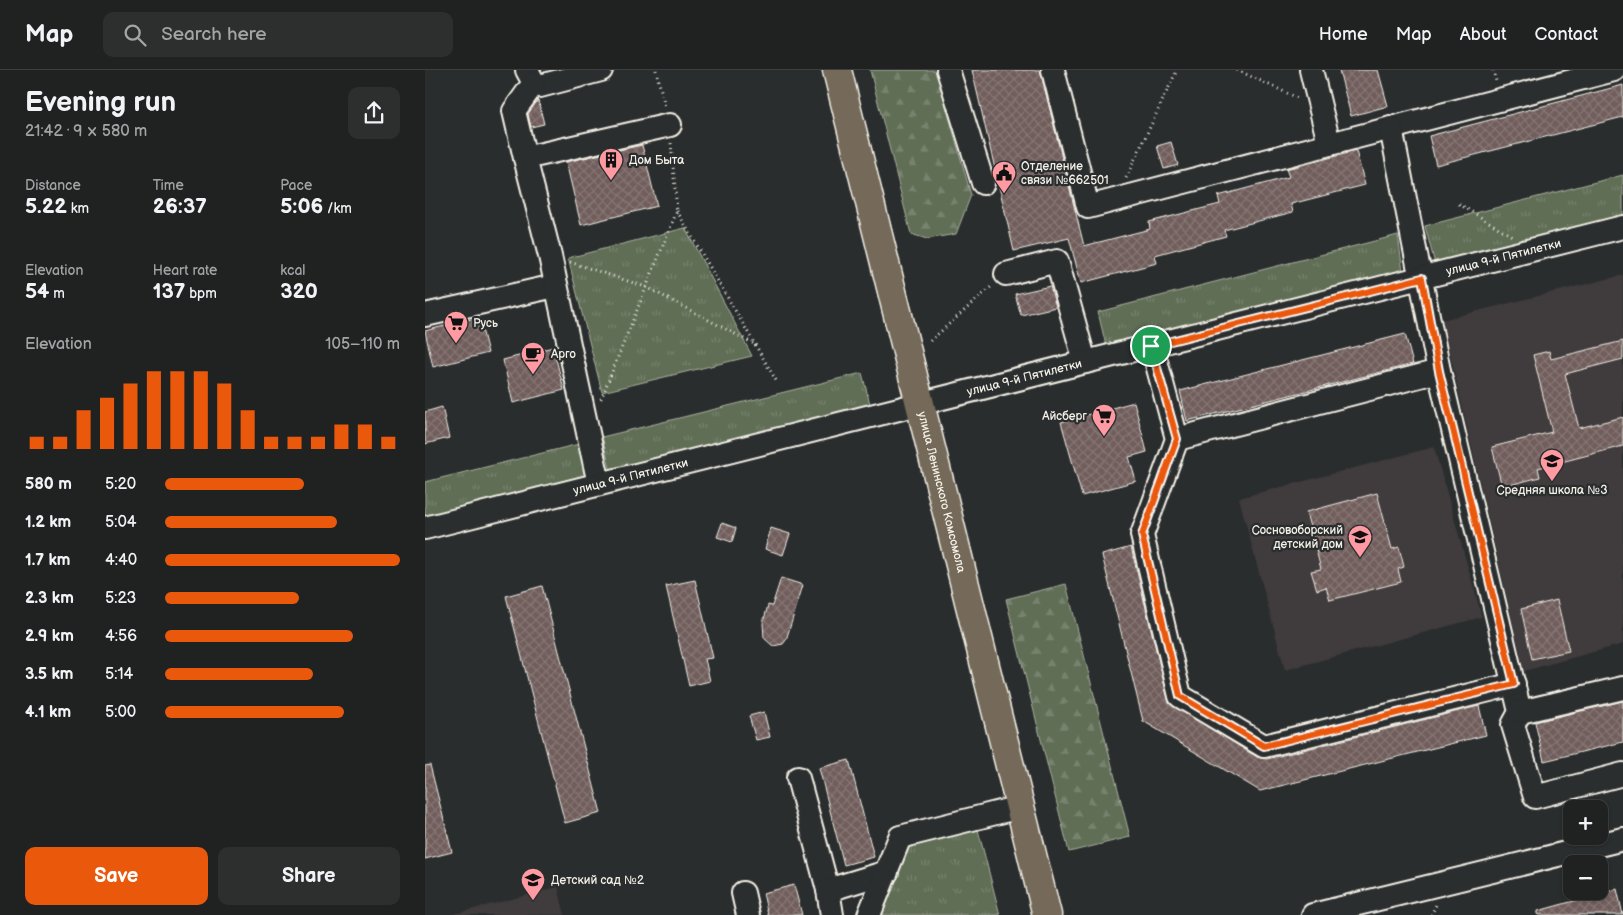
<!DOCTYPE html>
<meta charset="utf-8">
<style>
body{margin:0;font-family:"Balsamiq Sans",sans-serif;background:#2d2f2f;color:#f1f3f6;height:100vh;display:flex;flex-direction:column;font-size:19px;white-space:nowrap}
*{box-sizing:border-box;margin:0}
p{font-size:16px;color:#a2a4a5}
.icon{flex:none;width:28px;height:28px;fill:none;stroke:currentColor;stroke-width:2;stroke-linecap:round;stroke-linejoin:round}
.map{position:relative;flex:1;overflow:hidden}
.details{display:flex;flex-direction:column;background:#202222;width:425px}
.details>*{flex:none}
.tools{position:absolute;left:1138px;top:730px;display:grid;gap:10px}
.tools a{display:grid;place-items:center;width:45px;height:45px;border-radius:10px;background:#202222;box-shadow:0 1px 4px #0004,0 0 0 1px #3d3f40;font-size:25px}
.pin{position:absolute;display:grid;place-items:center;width:42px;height:42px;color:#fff;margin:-21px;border:2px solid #fff;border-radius:50%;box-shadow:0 1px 5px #0007}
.round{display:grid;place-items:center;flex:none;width:52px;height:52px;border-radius:10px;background:#2d2f2f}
.head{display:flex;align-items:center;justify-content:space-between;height:85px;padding:0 25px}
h1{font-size:28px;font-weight:600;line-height:38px}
.figures{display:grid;grid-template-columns:repeat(3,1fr);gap:8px;height:85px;padding:5px 25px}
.figures div{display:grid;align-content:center}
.figures b{font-size:21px;font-weight:600}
.figures small{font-size:14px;font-weight:400}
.figures p{font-size:14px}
.chart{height:140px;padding:10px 25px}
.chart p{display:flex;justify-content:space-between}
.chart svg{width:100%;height:90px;margin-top:5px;stroke:#ea580c;stroke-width:6}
.action{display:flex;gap:10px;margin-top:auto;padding:10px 25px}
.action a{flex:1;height:58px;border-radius:10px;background:#ea580c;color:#fff;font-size:20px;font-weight:600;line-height:58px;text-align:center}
.action a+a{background:#2d2f2f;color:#f1f3f6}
ul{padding:0 25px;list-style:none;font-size:16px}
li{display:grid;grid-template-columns:80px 60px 1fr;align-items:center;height:38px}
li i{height:12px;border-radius:6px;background:#ea580c}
header{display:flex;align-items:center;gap:30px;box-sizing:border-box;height:70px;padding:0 25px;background:#202222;border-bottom:1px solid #3d3f40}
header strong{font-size:24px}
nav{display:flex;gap:28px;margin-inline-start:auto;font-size:18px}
.search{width:350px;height:45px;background:#2d2f2f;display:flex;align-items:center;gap:12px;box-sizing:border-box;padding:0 18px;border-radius:10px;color:#a2a4a5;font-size:19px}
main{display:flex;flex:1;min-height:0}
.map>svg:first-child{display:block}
.built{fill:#3f3b3c}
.grass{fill:url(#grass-tufts);stroke:#aab09f}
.forest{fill:url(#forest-firs);stroke:#aab09f}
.building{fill:url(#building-cross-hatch);stroke:#f4f1e8}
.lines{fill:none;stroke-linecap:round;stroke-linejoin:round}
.minor-casing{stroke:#f4f1e8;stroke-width:26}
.major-casing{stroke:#f4f1e8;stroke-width:31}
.path{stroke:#f4f1e8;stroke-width:3;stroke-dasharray:1 4;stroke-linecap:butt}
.minor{stroke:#2a2d2e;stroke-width:22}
.major{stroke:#746a5a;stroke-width:28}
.route-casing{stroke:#fff;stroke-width:10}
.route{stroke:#ea580c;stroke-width:6}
.labels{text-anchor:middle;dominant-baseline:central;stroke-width:4.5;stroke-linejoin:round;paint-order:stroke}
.poi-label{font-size:12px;fill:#f4f1e8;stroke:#2a2d2e;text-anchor:start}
.street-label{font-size:12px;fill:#f4f1e8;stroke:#2a2d2e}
</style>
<header>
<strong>Map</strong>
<div class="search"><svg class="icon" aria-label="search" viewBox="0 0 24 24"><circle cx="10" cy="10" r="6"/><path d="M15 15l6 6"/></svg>Search here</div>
<nav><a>Home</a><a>Map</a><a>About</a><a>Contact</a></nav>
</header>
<main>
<section class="details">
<div class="head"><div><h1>Evening run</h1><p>21:42 · 9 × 580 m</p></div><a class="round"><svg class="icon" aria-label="share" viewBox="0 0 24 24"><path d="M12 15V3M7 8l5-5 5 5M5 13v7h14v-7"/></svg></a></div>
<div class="figures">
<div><p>Distance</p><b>5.22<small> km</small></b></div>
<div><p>Time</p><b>26:37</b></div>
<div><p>Pace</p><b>5:06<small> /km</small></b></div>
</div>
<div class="figures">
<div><p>Elevation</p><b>54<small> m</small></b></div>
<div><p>Heart rate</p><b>137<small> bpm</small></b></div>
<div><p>kcal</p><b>320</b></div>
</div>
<div class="chart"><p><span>Elevation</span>105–110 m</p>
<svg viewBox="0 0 160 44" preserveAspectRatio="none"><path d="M5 44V38M15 44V38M25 44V25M35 44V19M45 44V12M55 44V6M65 44V6M75 44V6M85 44V12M95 44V25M105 44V38M115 44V38M125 44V38M135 44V32M145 44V32M155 44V38"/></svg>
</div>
<ul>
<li><b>580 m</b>5:20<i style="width:59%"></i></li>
<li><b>1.2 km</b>5:04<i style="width:73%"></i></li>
<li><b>1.7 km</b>4:40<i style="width:100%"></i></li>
<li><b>2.3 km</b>5:23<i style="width:57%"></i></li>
<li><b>2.9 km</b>4:56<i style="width:80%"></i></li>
<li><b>3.5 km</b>5:14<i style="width:63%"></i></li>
<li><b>4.1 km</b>5:00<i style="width:76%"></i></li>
</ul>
<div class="action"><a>Save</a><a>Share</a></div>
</section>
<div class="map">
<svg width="1198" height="845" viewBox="0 0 1198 845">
<defs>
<pattern id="grass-tufts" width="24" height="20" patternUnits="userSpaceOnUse" patternTransform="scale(1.25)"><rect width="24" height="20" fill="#606e56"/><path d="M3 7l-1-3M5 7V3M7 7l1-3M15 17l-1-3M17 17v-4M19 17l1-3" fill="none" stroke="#77836e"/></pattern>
<pattern id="forest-firs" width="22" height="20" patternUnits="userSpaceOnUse" patternTransform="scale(1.25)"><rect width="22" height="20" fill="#606e56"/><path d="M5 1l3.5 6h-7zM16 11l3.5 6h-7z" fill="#77836e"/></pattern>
<pattern id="building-cross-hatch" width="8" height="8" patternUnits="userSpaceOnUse" patternTransform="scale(1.25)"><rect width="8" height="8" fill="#705d5c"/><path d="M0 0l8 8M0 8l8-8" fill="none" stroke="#857573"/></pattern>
</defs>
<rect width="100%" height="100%" fill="#2a2d2e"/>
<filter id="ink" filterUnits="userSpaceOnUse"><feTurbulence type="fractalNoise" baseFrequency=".02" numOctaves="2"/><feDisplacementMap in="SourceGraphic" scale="10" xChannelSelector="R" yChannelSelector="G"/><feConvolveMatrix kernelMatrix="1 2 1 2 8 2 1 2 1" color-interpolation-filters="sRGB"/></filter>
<g filter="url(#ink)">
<g class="built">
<polygon points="1198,205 1198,574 1099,601 1017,250"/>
<polygon points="1009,377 1057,547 860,600 814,428"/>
<polygon points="133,817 140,845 25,845"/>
</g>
<g class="grass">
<polygon points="1198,105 1198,149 1011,198 1000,156"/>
<polygon points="260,158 327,286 177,322 143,188"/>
<polygon points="973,165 978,202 682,280 673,242"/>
<polygon points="437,303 446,338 186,402 177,367"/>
<polygon points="154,374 163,406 0,446 0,412"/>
<polygon points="551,752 575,845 452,845 481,772"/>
</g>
<g class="forest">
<polygon points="445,0 511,0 546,125 531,164 502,169 486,164"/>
<polygon points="641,514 705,767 644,782 581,529"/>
</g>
<g class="building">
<polygon points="547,0 615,0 659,176 725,159 724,152 795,134 793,126 864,107 861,99 931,81 940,115 866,134 868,142 799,160 801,166 730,185 732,193 656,213 644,168 589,181"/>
<polygon points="914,0 953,0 963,36 926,46"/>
<polygon points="1198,15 1198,47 1011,95 1004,66"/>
<polygon points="113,30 119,54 106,57 103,44"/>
<polygon points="746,72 753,95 739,99 732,76"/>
<polygon points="217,75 232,136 156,155 141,92"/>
<polygon points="625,216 631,237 596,245 590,224"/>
<polygon points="54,247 63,283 8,297 0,261"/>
<polygon points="980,264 988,294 762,351 755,321"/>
<polygon points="1198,271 1198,289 1140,304 1154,358 1198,347 1198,376 1113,398 1115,407 1077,417 1067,377 1127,362 1108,285 1124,281 1126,289"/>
<polygon points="128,277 139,320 88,333 78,290"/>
<polygon points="709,332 722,382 704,387 711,411 657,426 636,352"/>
<polygon points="17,337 24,368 0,374 0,342"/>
<polygon points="952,423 967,479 974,477 979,497 973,499 976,512 905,530 901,517 892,520 886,501 896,499 881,442"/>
<polygon points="297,453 311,458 307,472 292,467"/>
<polygon points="346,458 365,464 358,485 340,479"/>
<polygon points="706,477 744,633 832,687 842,689 1054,636 1061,665 835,721 718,651 677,485"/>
<polygon points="356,508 378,515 361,570 358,574 348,576 339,568 338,553 343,535 347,536"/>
<polygon points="270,510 288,588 280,589 285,611 264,616 241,516"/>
<polygon points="117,516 176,743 140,753 81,526"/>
<polygon points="1132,530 1144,581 1107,589 1096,539"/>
<polygon points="1198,631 1198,672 1119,691 1110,652"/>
<polygon points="339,642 345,667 331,670 324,646"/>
<polygon points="424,690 449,787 419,795 394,698"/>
<polygon points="5,695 27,782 0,789 0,696"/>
<polygon points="369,815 377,845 343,845 338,823"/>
<polygon points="1192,819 1198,845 1113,845 1113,841"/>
</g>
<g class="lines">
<defs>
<g id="minor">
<polyline points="102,0 109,13 115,16 176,0"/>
<polyline points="523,0 558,113"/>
<polyline points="628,0 663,137 1189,0"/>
<polyline points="886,0 904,73"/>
<polyline points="966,58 1014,301 1095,642 1088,655 1110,727 1198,704"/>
<polyline points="100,88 89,41 109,13"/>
<polyline points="581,204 632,191 660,292"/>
<polyline points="0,245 130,216"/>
<polyline points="727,276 752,369 717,465 755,626 839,676 1089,614"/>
<polyline points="752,369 1014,301"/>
<polyline points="174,414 125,186 100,88 245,55"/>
<path id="s1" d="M0 458 1198 157"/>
<polyline points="1095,642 1198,618"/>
<polyline points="373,708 403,820 407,845"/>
<polyline points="403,820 462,802"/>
<polyline points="318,823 323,845"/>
<polyline points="444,845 475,767 595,737"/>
<polyline points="888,845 1198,769"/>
</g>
<g id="major">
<path id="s2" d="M412 0 622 845"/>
</g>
</defs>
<use href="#minor" class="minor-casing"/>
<use href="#major" class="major-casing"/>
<g class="path">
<polyline points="231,0 240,37"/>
<polyline points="812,0 875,29"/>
<polyline points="1068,0 1071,11"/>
<polyline points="701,108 752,0"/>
<polyline points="1034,134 1087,166"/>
<polyline points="252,141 352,312"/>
<polyline points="145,192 221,217 331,275"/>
<polyline points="505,271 567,216"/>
<polyline points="176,329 252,141 246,73"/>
<polyline points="1006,845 1011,835"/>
</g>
<use href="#minor" class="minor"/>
<use href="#major" class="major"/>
</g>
</g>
<g class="lines" filter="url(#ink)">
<defs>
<polygon id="route" points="997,208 1014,301 1089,614 839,676 755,626 717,465 752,369 726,276"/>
</defs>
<use href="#route" class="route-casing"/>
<use href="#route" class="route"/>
</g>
<defs>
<symbol id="building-pin" viewBox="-11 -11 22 30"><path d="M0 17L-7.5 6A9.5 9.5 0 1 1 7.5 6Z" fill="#ff9aa2" stroke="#2a2d2e"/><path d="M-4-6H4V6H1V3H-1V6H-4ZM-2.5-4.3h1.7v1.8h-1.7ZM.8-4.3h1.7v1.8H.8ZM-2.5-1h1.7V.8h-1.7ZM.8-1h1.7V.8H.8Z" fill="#111"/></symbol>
<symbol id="civic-pin" viewBox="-11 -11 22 30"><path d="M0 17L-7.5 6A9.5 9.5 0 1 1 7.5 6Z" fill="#ff9aa2" stroke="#2a2d2e"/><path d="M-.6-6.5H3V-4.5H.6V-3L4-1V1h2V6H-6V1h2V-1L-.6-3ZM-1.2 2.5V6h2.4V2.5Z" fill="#111"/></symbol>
<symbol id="supermarket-pin" viewBox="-11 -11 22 30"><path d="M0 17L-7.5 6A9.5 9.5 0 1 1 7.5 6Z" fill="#ff9aa2" stroke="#2a2d2e"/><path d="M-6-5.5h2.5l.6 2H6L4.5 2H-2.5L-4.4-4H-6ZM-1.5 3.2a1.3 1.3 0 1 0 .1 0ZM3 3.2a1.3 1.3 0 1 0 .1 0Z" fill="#111"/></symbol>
<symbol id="cafe-pin" viewBox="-11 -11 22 30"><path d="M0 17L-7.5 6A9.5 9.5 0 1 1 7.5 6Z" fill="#ff9aa2" stroke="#2a2d2e"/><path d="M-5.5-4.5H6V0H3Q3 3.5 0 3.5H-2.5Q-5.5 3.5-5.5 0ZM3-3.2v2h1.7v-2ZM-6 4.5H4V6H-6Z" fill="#111"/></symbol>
<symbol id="school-pin" viewBox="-11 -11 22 30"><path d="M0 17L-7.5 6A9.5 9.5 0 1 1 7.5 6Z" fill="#ff9aa2" stroke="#2a2d2e"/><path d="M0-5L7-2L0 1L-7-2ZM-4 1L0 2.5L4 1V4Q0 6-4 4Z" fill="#111"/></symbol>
</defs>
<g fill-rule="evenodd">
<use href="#building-pin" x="172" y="76" width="28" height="38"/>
<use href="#civic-pin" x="565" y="89" width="28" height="38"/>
<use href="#supermarket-pin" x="17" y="239" width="28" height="38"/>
<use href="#cafe-pin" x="94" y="270" width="28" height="38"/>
<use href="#supermarket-pin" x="665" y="332" width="28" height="38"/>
<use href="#school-pin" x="1113" y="377" width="28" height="38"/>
<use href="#school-pin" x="921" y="453" width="28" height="38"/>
<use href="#school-pin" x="94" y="796" width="28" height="38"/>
</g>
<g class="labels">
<g class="poi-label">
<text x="204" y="90">Дом Быта</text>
<text x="596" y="96">Отделение<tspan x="596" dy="14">связи №662501</tspan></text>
<text x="48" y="253">Русь</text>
<text x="126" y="284">Арго</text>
<text x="662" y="346" text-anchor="end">Айсберг</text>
<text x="1127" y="420" text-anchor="middle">Средняя школа №3</text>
<text x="918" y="460" text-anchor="end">Сосновоборский<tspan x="918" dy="14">детский дом</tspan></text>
<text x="126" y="810">Детский сад №2</text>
</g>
<g class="street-label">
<text stroke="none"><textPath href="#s1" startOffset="1112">улица 9-й Пятилетки</textPath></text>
<text stroke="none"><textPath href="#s1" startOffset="618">улица 9-й Пятилетки</textPath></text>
<text stroke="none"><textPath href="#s1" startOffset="212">улица 9-й Пятилетки</textPath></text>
<text stroke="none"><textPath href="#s2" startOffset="435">улица Ленинского Комсомола</textPath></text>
</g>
</g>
</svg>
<div class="tools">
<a>+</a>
<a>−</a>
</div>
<div class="pin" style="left:726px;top:276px;background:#1e9e55"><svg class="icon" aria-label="arrive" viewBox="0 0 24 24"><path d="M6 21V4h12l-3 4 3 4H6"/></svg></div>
</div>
</main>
